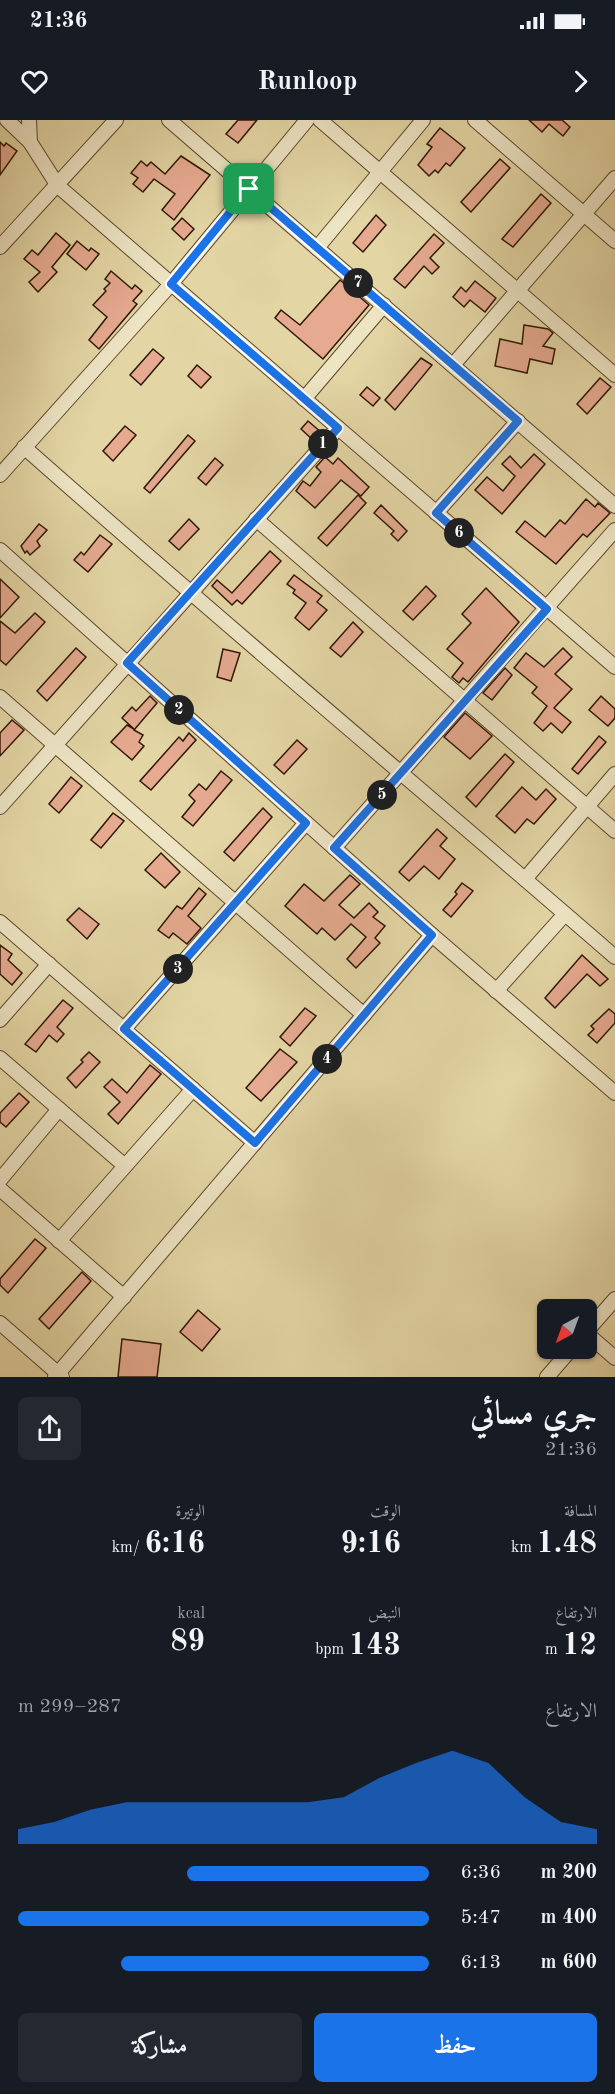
<!DOCTYPE html>
<html lang="ar">
<meta charset="utf-8">
<style>
body{margin:0;font-family:"Old Standard TT",Amiri,serif;background:#242831;color:#f1f3f6;direction:rtl;height:100vh;display:flex;flex-direction:column;font-size:22px;white-space:nowrap}
*{box-sizing:border-box;margin:0}
p{font-size:20px;color:#9ea1a6}
.icon{flex:none;width:33px;height:33px;fill:none;stroke:currentColor;stroke-width:2;stroke-linecap:round;stroke-linejoin:round}
.map{position:relative;height:1257px;overflow:hidden;direction:ltr}
.side{display:flex;flex-direction:column;background:#171b24;flex:1}
.side>*{flex:none}
.needle{width:39px;rotate:221deg}
.fabs{position:absolute;left:537px;top:1179px;display:grid;gap:12px}
.fabs a{display:grid;place-items:center;width:60px;height:60px;border-radius:9px;background:#171b24;box-shadow:0 2px 4px #0004;font-size:30px}
.pin{position:absolute;display:grid;place-items:center;width:51px;height:51px;color:#fff;margin:-26px;border-radius:12px;box-shadow:0 3px 9px #0006}
.km{position:absolute;width:30px;height:30px;margin:-15px;border-radius:50%;background:#222;color:#fff;font-size:16px;line-height:30px;text-align:center}
.round{display:grid;place-items:center;flex:none;width:63px;height:63px;border-radius:9px;background:#242831}
.headline{display:flex;align-items:center;justify-content:space-between;height:102px;padding:0 18px}
h1{font-size:33px;font-weight:600;line-height:45px}
.stats{display:grid;grid-template-columns:repeat(3,1fr);gap:9px;height:102px;padding:6px 18px}
.stats div{display:grid;align-content:center}
.stats b{font-size:30px;font-weight:600}
.stats small{font-size:16px;font-weight:400}
.stats p{font-size:16px}
.chart{height:168px;padding:12px 18px}
.chart p{display:flex;justify-content:space-between}
.chart svg{width:100%;height:108px;margin-top:6px;fill:#1a73e8;opacity:.7}
.cta{display:flex;gap:12px;margin-top:auto;padding:12px 18px}
.cta a{flex:1;height:69px;border-radius:9px;background:#1a73e8;color:#fff;font-size:24px;font-weight:600;line-height:69px;text-align:center}
.cta a+a{background:#242831;color:#f1f3f6}
ul{padding:0 18px;list-style:none;font-size:20px}
li{display:grid;grid-template-columns:96px 72px 1fr;align-items:center;height:45px}
li i{height:15px;border-radius:8px;background:#1a73e8}
.status{display:flex;justify-content:space-between;align-items:center;height:42px;padding:0 30px;background:#171b24;direction:ltr}
.status svg{height:16px;fill:currentColor}
header{display:flex;justify-content:space-between;align-items:center;height:78px;padding:0 18px;background:#171b24;font-size:27px;font-weight:600}
.map>svg:first-child{display:block}
.building{fill:#e5aa90;stroke:#301605;stroke-width:1.5}
.lines{fill:none;stroke-linecap:round;stroke-linejoin:round}
.minor-casing{stroke:#5d462d;stroke-width:16}
.minor{stroke:#ede4c4;stroke-width:14}
.route-casing{stroke:#fff;stroke-width:12}
.route{stroke:#1a73e8;stroke-width:8}
</style>
<div class="status"><b>21:36</b><svg viewBox="0 0 49 12"><path d="M0 12V9h3v3zM5 12V6h3v6zM10 12V3h3v9zM15 12V0h3v12zM26 1h20v11H26zM47 4h2v5h-2z"/></svg></div>
<header><svg class="icon" aria-label="forward" viewBox="0 0 24 24"><path d="M9 5l7 7-7 7"/></svg>Runloop<svg class="icon" aria-label="heart" viewBox="0 0 24 24"><path d="M12 20l-8-8c-3-5 5-10 8-4 3-6 11-1 8 4z"/></svg></header>
<div class="map">
<svg width="615" height="1257" viewBox="0 0 615 1257">
<rect width="100%" height="100%" fill="#e3d5a4"/>
<filter id="stains"><feTurbulence type="fractalNoise" baseFrequency=".00333" numOctaves="4"/><feColorMatrix values="0 0 0 0 .2 0 0 0 0 .09 0 0 0 0 .02 0 0 0 .5 -.17"/></filter>
<radialGradient id="worn" r=".72"><stop offset=".6" stop-color="#630" stop-opacity="0"/><stop offset="1" stop-color="#630" stop-opacity=".3"/></radialGradient>
<g class="building">
<polygon points="238,0 257,0 238,23 226,14"/>
<polygon points="529,0 562,0 570,7 563,16 549,4 542,12"/>
<polygon points="440,8 465,28 450,46 446,43 438,53 435,50 429,56 418,45 432,27 427,24"/>
<polygon points="0,22 4,26 6,23 17,31 0,55"/>
<polygon points="181,36 210,55 174,100 162,90 175,74 154,59 143,72 133,64 138,58 131,53 141,41 147,46 151,42 165,54"/>
<polygon points="500,39 510,48 471,92 461,82"/>
<polygon points="541,74 551,83 513,127 502,119"/>
<polygon points="376,95 386,105 363,132 353,123"/>
<polygon points="182,98 194,109 184,120 172,109"/>
<polygon points="56,113 70,125 52,147 57,152 38,172 29,162 40,152 24,139 32,130 38,135"/>
<polygon points="434,114 444,123 430,138 439,147 432,154 424,146 405,168 394,159"/>
<polygon points="77,121 89,131 91,128 99,134 86,150 67,134"/>
<polygon points="111,151 132,169 135,165 142,171 133,181 137,184 99,229 89,220 107,197 93,185 106,171 104,169 110,163 105,159"/>
<polygon points="340,160 369,185 323,239 275,198 281,190 300,205"/>
<polygon points="475,161 496,178 485,192 470,180 464,187 453,177 461,167 466,172"/>
<polygon points="524,205 548,209 553,213 543,226 555,229 552,244 530,239 527,253 495,246 500,219 522,224"/>
<polygon points="153,229 164,238 141,265 130,255"/>
<polygon points="421,238 432,245 395,290 385,280"/>
<polygon points="197,245 211,257 201,268 188,256"/>
<polygon points="600,258 611,267 587,294 577,284"/>
<polygon points="367,267 380,278 373,286 360,275"/>
<polygon points="308,301 322,313 314,321 301,309"/>
<polygon points="125,306 136,315 113,341 103,331"/>
<polygon points="188,315 195,321 150,373 144,368"/>
<polygon points="534,334 545,344 502,394 475,370 487,357 503,371 515,356 502,344 510,336 521,348"/>
<polygon points="325,337 333,344 338,338 369,367 361,376 341,360 315,388 296,371 303,361 310,366 321,352 316,347"/>
<polygon points="215,338 223,345 206,365 198,358"/>
<polygon points="358,375 366,383 327,426 318,418"/>
<polygon points="586,379 595,387 598,383 610,393 587,417 583,414 556,444 516,412 525,401 545,417 560,400 565,404"/>
<polygon points="381,385 407,411 398,421 391,414 394,411 374,393"/>
<polygon points="189,399 199,409 179,430 169,421"/>
<polygon points="39,404 47,410 37,421 40,426 30,435 27,431 25,433 21,426"/>
<polygon points="100,415 112,424 88,452 74,440 81,432 84,435"/>
<polygon points="270,431 281,441 242,484 237,480 232,485 212,466 217,460 232,473"/>
<polygon points="294,455 322,476 317,482 327,490 309,510 295,498 306,483 293,473 295,470 287,464"/>
<polygon points="0,459 19,477 0,498"/>
<polygon points="426,466 436,476 413,500 403,491"/>
<polygon points="486,468 519,502 468,562 463,558 459,563 452,557 463,543 447,529 471,503 462,494"/>
<polygon points="35,493 45,502 6,545 0,540 0,501 15,513"/>
<polygon points="353,502 363,512 341,537 330,528"/>
<polygon points="76,528 86,537 47,581 37,571"/>
<polygon points="563,528 572,537 555,554 572,569 554,588 571,602 562,613 551,603 543,611 534,603 547,586 532,573 537,567 514,548 526,533 544,547"/>
<polygon points="223,529 240,533 231,561 217,557"/>
<polygon points="505,548 512,555 492,580 483,573"/>
<polygon points="150,576 157,583 134,610 143,615 139,622 144,626 132,640 111,622 127,605 134,609 122,598 132,587 136,591"/>
<polygon points="601,576 615,589 615,598 608,606 589,590"/>
<polygon points="465,593 492,616 470,639 444,617"/>
<polygon points="12,600 24,610 0,636 0,613"/>
<polygon points="189,613 196,620 151,670 140,661 179,617 183,621"/>
<polygon points="599,616 606,622 578,654 572,649"/>
<polygon points="297,620 307,629 284,654 274,645"/>
<polygon points="505,634 514,642 476,687 466,677"/>
<polygon points="221,651 232,660 193,706 182,697 195,681 189,675 199,664 206,670"/>
<polygon points="71,657 82,666 59,693 49,684"/>
<polygon points="522,667 536,680 546,669 556,679 534,704 527,699 515,713 496,696"/>
<polygon points="263,688 272,697 234,741 224,732"/>
<polygon points="113,693 124,701 101,728 91,720"/>
<polygon points="437,709 447,718 440,726 455,739 439,759 424,746 409,761 399,752"/>
<polygon points="161,733 180,752 165,768 145,750"/>
<polygon points="350,755 360,764 339,785 354,798 369,783 378,792 373,797 385,806 375,818 380,823 356,848 347,839 366,817 351,804 335,820 322,808 317,814 285,786 304,764 324,781"/>
<polygon points="462,763 473,771 451,797 443,790 457,774 455,772"/>
<polygon points="199,768 206,774 188,796 201,808 187,824 173,813 169,818 158,810 177,786 182,789"/>
<polygon points="79,788 99,804 87,819 67,800"/>
<polygon points="0,825 12,834 8,840 22,853 12,865 0,854"/>
<polygon points="582,835 608,859 600,866 587,854 555,888 545,878"/>
<polygon points="63,880 73,888 57,907 64,914 57,922 49,915 36,932 25,924"/>
<polygon points="305,888 316,896 290,926 280,917"/>
<polygon points="609,889 615,894 615,903 597,923 588,915 594,909 591,906"/>
<polygon points="280,929 297,942 261,981 246,968"/>
<polygon points="89,932 100,942 76,968 67,958 83,942 81,940"/>
<polygon points="150,945 161,954 118,1004 108,994 120,982 104,967 112,959 127,973"/>
<polygon points="19,973 29,982 6,1007 0,1002 0,993"/>
<polygon points="35,1119 46,1128 8,1173 0,1165 0,1159"/>
<polygon points="82,1152 91,1161 49,1209 39,1199"/>
<polygon points="198,1190 220,1209 202,1231 180,1212"/>
<polygon points="122,1219 161,1224 157,1257 118,1257"/>
</g>
<g class="lines">
<defs>
<g id="minor">
<polyline points="7,0 30,22 58,66 615,547"/>
<polyline points="29,0 30,22"/>
<polyline points="169,0 615,386"/>
<polyline points="320,0 615,255"/>
<polyline points="475,0 615,121"/>
<polyline points="0,127 116,0"/>
<polyline points="317,128 423,0"/>
<polyline points="453,245 615,58"/>
<polyline points="304,279 384,185"/>
<path d="M24 327C219 500 419 667 615 837"/>
<polyline points="0,355 171,164 307,0"/>
<polyline points="436,393 518,301"/>
<polyline points="256,399 615,711"/>
<polyline points="0,430 432,815 615,973"/>
<polyline points="0,577 364,895"/>
<polyline points="0,687 338,308"/>
<polyline points="334,728 615,410"/>
<polyline points="525,759 615,654"/>
<polyline points="0,802 255,1023"/>
<polyline points="496,871 565,794"/>
<polyline points="0,900 49,844"/>
<polyline points="124,909 306,703"/>
<polyline points="0,938 125,1046"/>
<polyline points="0,1060 59,989"/>
<polyline points="0,1069 124,1177"/>
<polyline points="59,1121 193,969"/>
<polyline points="0,1203 62,1257"/>
<polyline points="586,1212 615,1179"/>
<polyline points="586,1213 615,1238"/>
<polyline points="55,1257 432,815"/>
<polyline points="547,1257 572,1228"/>
</g>
</defs>
<use href="#minor" class="minor-casing"/>
<use href="#minor" class="minor"/>
</g>
<g class="lines">
<defs>
<polygon id="route" points="249,69 518,301 436,393 547,489 334,728 432,815 255,1023 124,909 306,703 127,543 338,308 171,164"/>
</defs>
<use href="#route" class="route-casing"/>
<use href="#route" class="route"/>
</g>
<rect width="100%" height="100%" filter="url(#stains)"/>
<rect width="100%" height="100%" fill="url(#worn)"/>
</svg>
<div class="fabs">
<a><svg class="needle" viewBox="-14 -14 28 28"><path d="M0-13l5 13h-10z" fill="#e53935"/><path d="M0 13l5-13h-10z" fill="#9ea1a6"/></svg></a>
</div>
<div class="pin" style="left:249px;top:69px;background:#1e9e55"><svg class="icon" aria-label="arrive" viewBox="0 0 24 24"><path d="M6 21V4h12l-3 4 3 4H6"/></svg></div>
<b class="km" style="left:323px;top:324px">1</b>
<b class="km" style="left:179px;top:590px">2</b>
<b class="km" style="left:178px;top:849px">3</b>
<b class="km" style="left:327px;top:939px">4</b>
<b class="km" style="left:382px;top:675px">5</b>
<b class="km" style="left:459px;top:413px">6</b>
<b class="km" style="left:358px;top:163px">7</b>
</div>
<section class="side">
<div class="headline"><div><h1>جري مسائي</h1><p>21:36</p></div><a class="round"><svg class="icon" aria-label="share" viewBox="0 0 24 24"><path d="M12 15V3M7 8l5-5 5 5M5 13v7h14v-7"/></svg></a></div>
<div class="stats">
<div><p>المسافة</p><b>1.48<small> km</small></b></div>
<div><p>الوقت</p><b>9:16</b></div>
<div><p>الوتيرة</p><b>6:16<small> /km</small></b></div>
</div>
<div class="stats">
<div><p>الارتفاع</p><b>12<small> m</small></b></div>
<div><p>النبض</p><b>143<small> bpm</small></b></div>
<div><p>kcal</p><b>89</b></div>
</div>
<div class="chart"><p><span>الارتفاع</span>287–299 m</p>
<svg viewBox="0 0 160 44" preserveAspectRatio="none"><path d="M0 44V38L10 35L20 30L30 27L40 27L50 27L60 27L70 27L80 27L90 25L100 17L110 11L120 6L130 11L140 25L150 35L160 38V44z"/></svg>
</div>
<ul>
<li><b>200 m</b>6:36<i style="width:59%"></i></li>
<li><b>400 m</b>5:47<i style="width:100%"></i></li>
<li><b>600 m</b>6:13<i style="width:75%"></i></li>
</ul>
<div class="cta"><a>حفظ</a><a>مشاركة</a></div>
</section>
